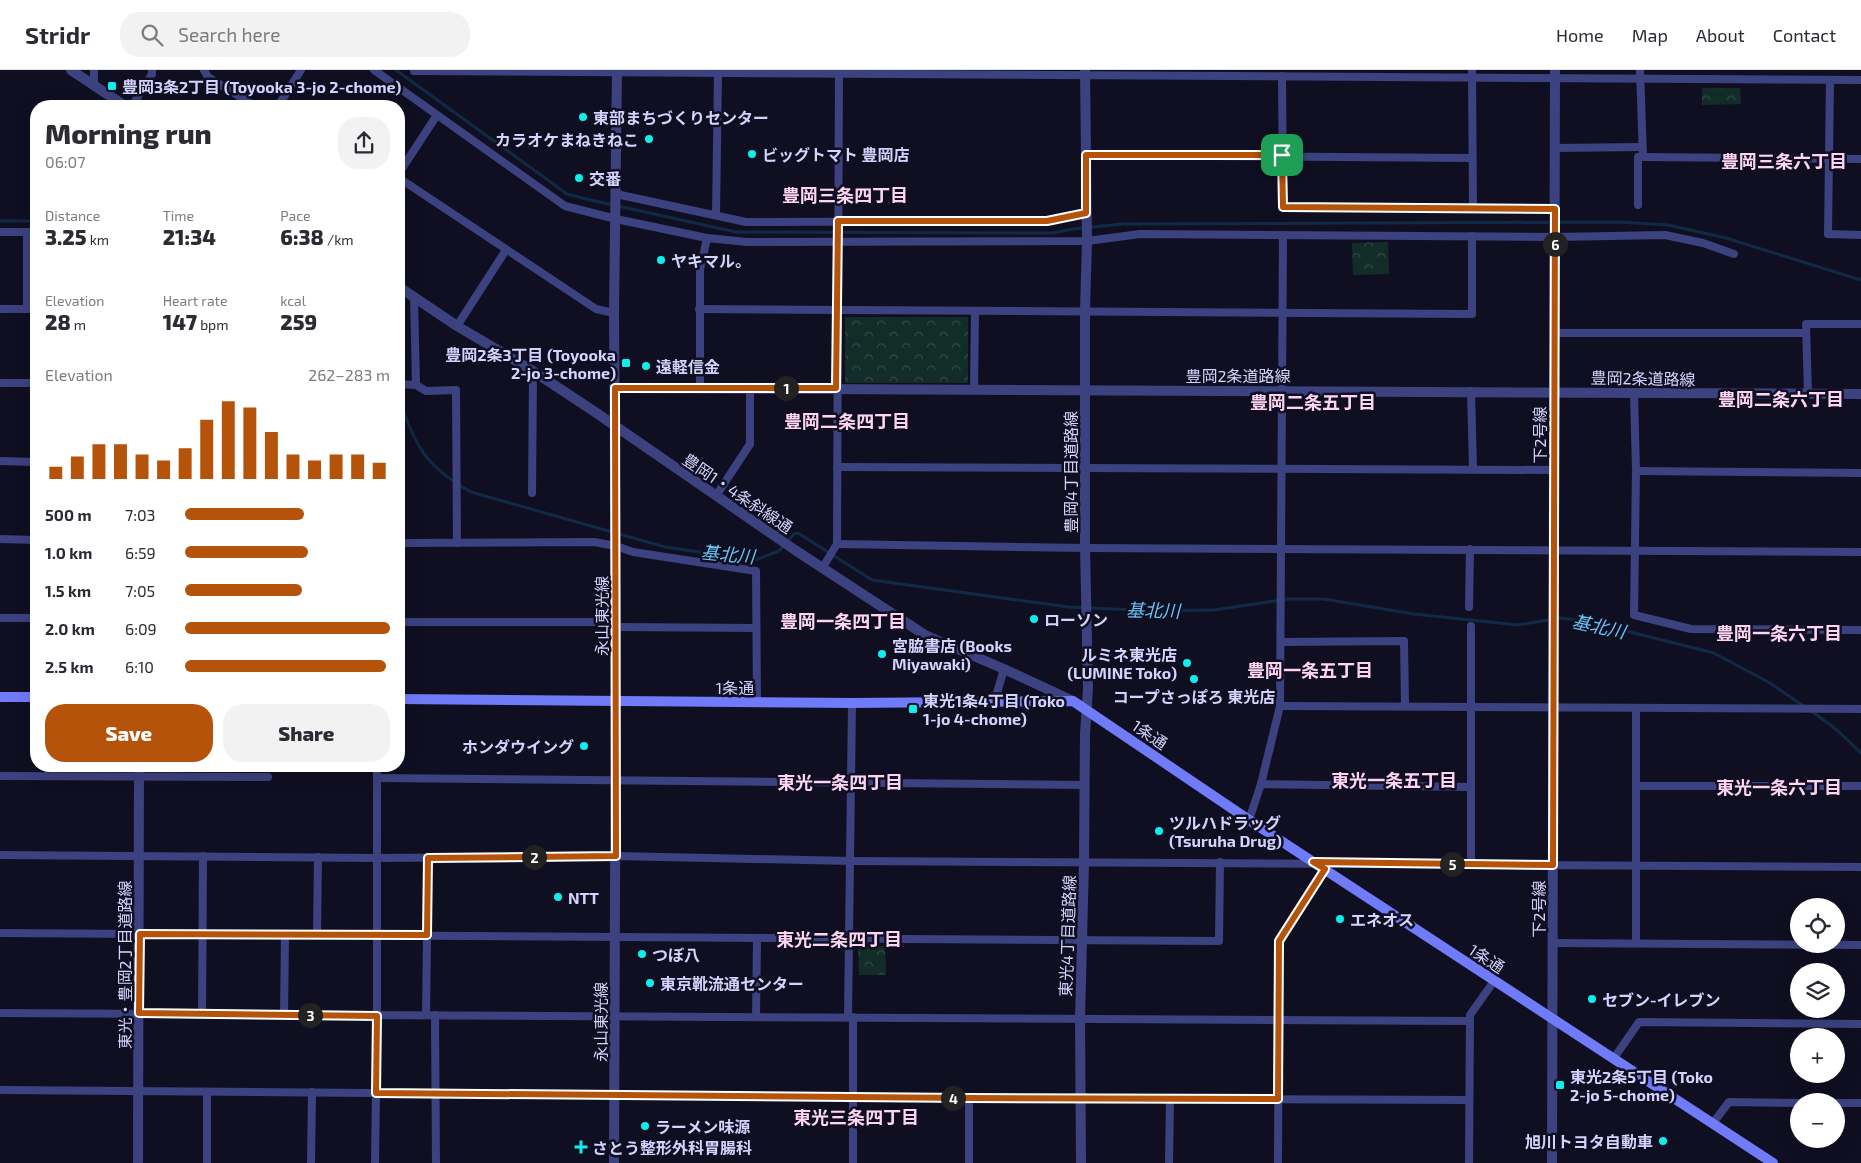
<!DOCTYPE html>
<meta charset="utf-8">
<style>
body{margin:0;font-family:"Exo 2","Noto Sans JP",sans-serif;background:#f2f2f3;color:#2b2b33;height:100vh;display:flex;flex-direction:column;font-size:19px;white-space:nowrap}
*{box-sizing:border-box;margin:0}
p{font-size:16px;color:#7c7c81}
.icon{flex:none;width:28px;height:28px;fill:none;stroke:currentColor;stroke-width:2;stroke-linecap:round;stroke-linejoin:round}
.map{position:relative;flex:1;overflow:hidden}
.drawer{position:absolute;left:30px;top:30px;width:375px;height:672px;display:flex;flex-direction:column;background:#fff;border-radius:20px;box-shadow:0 5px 20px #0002}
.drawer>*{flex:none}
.tools{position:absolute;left:1790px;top:828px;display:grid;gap:10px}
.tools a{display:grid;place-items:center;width:55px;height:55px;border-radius:50%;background:#fff;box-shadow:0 5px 20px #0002;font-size:25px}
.pin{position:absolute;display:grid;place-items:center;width:42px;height:42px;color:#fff;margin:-21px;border-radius:10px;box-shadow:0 2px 8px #0006}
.km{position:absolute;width:25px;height:25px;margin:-12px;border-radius:50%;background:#222;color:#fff;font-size:14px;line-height:25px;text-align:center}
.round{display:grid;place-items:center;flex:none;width:52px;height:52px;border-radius:20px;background:#f2f2f3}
.summary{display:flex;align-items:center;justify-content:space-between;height:85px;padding:0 15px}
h1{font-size:28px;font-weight:800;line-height:38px}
.figures{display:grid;grid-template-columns:repeat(3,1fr);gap:8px;height:85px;padding:5px 15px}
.figures div{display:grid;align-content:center}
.figures b{font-size:21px;font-weight:800}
.figures small{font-size:14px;font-weight:400}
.figures p{font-size:14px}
.chart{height:140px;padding:10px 15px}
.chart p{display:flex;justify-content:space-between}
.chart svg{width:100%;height:90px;margin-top:5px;stroke:#b45309;stroke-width:6}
.action{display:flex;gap:10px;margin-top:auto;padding:10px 15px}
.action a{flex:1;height:58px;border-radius:20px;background:#b45309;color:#fff;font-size:20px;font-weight:800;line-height:58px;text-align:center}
.action a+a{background:#f2f2f3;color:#2b2b33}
ul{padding:0 15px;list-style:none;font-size:16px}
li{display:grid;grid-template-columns:80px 60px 1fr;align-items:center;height:38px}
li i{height:12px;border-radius:6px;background:#b45309}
header{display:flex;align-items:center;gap:30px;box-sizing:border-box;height:70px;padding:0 25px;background:#fff;border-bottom:1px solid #e1e1e2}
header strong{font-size:24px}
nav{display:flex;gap:28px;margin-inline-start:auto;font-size:18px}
.search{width:350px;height:45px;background:#f2f2f3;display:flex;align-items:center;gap:12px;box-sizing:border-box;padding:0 18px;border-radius:20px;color:#7c7c81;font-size:19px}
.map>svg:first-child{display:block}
.park{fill:url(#park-crowns)}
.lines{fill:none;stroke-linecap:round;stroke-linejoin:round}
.stream{stroke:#102a45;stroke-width:3}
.minor{stroke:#3c427f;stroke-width:8}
.tertiary{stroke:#3c427f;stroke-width:10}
.secondary{stroke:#6f7bf8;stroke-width:10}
.route-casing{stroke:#fff;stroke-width:10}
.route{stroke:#b45309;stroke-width:6}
.poi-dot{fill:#0cefec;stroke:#100f22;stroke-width:2}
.labels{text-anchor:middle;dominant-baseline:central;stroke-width:5;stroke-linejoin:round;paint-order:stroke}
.poi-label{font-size:16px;font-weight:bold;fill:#d3d3fd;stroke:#100f22;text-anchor:start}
.street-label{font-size:16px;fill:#d3d3fd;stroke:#100f22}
.neighbourhood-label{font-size:18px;font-weight:bold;fill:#fdd5f3;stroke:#100f22}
.water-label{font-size:18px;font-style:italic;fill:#66c5f7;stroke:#100f22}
</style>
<header>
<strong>Stridr</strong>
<div class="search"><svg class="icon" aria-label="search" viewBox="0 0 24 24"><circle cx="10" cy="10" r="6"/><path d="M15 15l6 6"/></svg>Search here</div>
<nav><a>Home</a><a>Map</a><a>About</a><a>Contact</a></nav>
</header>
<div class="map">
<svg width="1861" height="1093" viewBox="0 0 1861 1093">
<defs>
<pattern id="park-crowns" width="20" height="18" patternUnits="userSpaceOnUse" patternTransform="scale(1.25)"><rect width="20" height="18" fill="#122c28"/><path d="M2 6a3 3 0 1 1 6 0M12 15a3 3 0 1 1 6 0" fill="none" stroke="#344a48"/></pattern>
</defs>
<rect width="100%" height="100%" fill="#100f22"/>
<g class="park">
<polygon points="1702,18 1740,18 1741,34 1702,35"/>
<polygon points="1388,172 1389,204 1353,205 1352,173"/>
<rect x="845" y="247" width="123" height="66"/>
<polygon points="862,876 885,876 886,905 859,905 858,879"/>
</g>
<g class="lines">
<g class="stream">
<polyline points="396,0 567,124 586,129 736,162 1053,163 1073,159 1122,154 1618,152 1668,155 1726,168 1861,210"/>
<polyline points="0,151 36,151"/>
<path d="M399 330C417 377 424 396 471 422L665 477 755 490 779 481 794 464 798 463 872 510 1068 537 1157 541 1214 540 1288 529H1324L1414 544 1518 555 1561 548 1586 551 1714 583 1770 613 1805 637"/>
<polyline points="1810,640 1837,660 1861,683"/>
</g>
<g class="minor">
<polyline points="204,0 208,7 255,36"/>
<polyline points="374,0 565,136 616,149 707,168 747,172 1087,171 1140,164 1555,167 1665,165 1703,173 1734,184"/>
<polyline points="1472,0 1473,139"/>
<polyline points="414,1 1861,10"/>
<polyline points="1282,6 1283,137 1555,139"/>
<polyline points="1830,10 1828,164 1861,165"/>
<polyline points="94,15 94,0"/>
<polyline points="132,36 152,4 152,0"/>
<polyline points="278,36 301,0"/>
<polyline points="1555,78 1642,77"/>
<polyline points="1086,85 1472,88"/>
<polyline points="1643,87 1861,89"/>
<polyline points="399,103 437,45"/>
<polyline points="399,108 596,239 614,243"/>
<polyline points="616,124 746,152 1047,151 1086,143"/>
<polyline points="1638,135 1638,87 1643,87 1640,0"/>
<polyline points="716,145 718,4"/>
<polyline points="0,162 36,162"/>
<polyline points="27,162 27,239"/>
<polyline points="414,227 416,315"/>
<polyline points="0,239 36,239"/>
<polyline points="699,239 1472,244 1472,166"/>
<polyline points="457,256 506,180"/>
<polyline points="1555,263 1806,263"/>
<polyline points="0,313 36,313"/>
<polyline points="399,314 416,315 426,321 456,320 457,473"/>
<polyline points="700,318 700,200 707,168"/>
<polyline points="974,319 975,241"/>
<polyline points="1471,321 1473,399"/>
<polyline points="1634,323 1636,401 1634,545 1691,559 1861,560"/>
<polyline points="1808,324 1806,254 1861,254"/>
<polyline points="0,391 36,392"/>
<polyline points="837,397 1554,400"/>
<polyline points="1636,401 1861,403"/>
<polyline points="532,423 533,301"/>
<polyline points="716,426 750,374 750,318"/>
<polyline points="0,469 36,470"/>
<polyline points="399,473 594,472 616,476 633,482 756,501 757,632"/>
<polyline points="837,474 1085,478 1861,482"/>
<polyline points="823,497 837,474 839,0"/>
<polyline points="1469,537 1470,479"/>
<polyline points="0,548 36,548"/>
<polyline points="399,552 616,552"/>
<polyline points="616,557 756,558"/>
<polyline points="1281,572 1404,571 1405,636"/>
<polyline points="994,633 1004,599"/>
<polyline points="1280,636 1861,639"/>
<polyline points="1636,638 1636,873"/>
<polyline points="0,706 268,707"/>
<polyline points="377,708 1085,715"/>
<polyline points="1261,714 1470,717"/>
<polyline points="1636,716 1861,716"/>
<polyline points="1249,750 1261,714 1280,636 1283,166"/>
<polyline points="0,785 377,788 616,786 851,791 1861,797"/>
<polyline points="1471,794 1471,556"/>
<polyline points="0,863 1219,871 1220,792"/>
<polyline points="317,865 318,787"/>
<polyline points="1552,873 1861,875"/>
<polyline points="0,943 1470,951"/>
<polyline points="202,944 203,786"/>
<polyline points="284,945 285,865"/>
<polyline points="426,945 428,788"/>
<polyline points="435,945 436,1093"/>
<polyline points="756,947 757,868"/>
<polyline points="848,947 852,633"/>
<polyline points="853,947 853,1093"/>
<polyline points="1614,988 1639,952 1861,954"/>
<polyline points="0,1020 969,1028 1469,1030"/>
<polyline points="969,1028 969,1093"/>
<polyline points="1836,1033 1861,1033"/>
<polyline points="1713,1053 1729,1032 1799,1033"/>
<polyline points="207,1093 207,1022"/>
<polyline points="311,1093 312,1022"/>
<polyline points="375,1093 377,946 377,696"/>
<polyline points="1169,1093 1170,1029"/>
<polyline points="1278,1093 1279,871 1325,799"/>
<polyline points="1469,1093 1470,945 1494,911"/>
</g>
<g class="tertiary">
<polyline points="71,0 125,36"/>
<polyline points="399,217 457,256 533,301 595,342 795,480 925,565 1004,599 1073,631"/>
<polyline points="615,318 1861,324"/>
<polyline points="138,1093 139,696"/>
<polyline points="614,1093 616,557 614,243 617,0"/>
<polyline points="1081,1093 1080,949 1084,792 1085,664 1088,618 1085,478 1085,241 1087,171 1085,0"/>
<polyline points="1552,1093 1555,0"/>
</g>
<g class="secondary">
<polyline points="0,627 36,627"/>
<polyline points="399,629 852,633 1073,631 1249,750 1773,1093"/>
</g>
</g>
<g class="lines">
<defs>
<polygon id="route" points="1086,85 1282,85 1283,137 1555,139 1553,795 1313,792 1325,799 1279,871 1278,1029 969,1028 376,1023 377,946 139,943 140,864 427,865 428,788 616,786 615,318 836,318 838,151 1047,151 1086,143"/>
</defs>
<use href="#route" class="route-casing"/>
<use href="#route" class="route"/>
</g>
<g class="poi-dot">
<rect x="107" y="11" width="10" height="10" rx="2.5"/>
<circle cx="583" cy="47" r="5"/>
<circle cx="649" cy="69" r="5"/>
<circle cx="752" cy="84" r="5"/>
<circle cx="579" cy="108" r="5"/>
<circle cx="661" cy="190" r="5"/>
<rect x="621" y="288" width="10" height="10" rx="2.5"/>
<circle cx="646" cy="296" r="5"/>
<circle cx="1034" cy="549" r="5"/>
<circle cx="882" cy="584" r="5"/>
<circle cx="1187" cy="593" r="5"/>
<circle cx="1194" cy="609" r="5"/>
<rect x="908" y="634" width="10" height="10" rx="2.5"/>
<circle cx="584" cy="676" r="5"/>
<circle cx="1159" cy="761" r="5"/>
<circle cx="558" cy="827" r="5"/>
<circle cx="1340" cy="849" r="5"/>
<circle cx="642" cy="884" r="5"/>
<circle cx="650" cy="913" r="5"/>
<circle cx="1592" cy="929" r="5"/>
<rect x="1555" y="1010" width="10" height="10" rx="2.5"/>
<circle cx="645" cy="1056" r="5"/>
<circle cx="1663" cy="1071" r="5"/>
<path d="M578.5 1069.5h5v5h5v5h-5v5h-5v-5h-5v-5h5z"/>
</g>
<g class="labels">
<g class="poi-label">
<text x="122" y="16">豊岡3条2丁目 (Toyooka 3-jo 2-chome)</text>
<text x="593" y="47">東部まちづくりセンター</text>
<text x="639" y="69" text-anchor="end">カラオケまねきねこ</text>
<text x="762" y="84">ビッグトマト 豊岡店</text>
<text x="589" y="108">交番</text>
<text x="671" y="190">ヤキマル。</text>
<text x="616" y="284" text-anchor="end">豊岡2条3丁目 (Toyooka<tspan x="616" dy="18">2-jo 3-chome)</tspan></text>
<text x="656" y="296">遠軽信金</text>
<text x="1044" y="549">ローソン</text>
<text x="892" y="575">宮脇書店 (Books<tspan x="892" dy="18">Miyawaki)</tspan></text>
<text x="1177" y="584" text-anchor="end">ルミネ東光店<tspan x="1177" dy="18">(LUMINE Toko)</tspan></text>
<text x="1194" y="626" text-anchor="middle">コープさっぽろ 東光店</text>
<text x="923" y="630">東光1条4丁目 (Toko<tspan x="923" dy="18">1-jo 4-chome)</tspan></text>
<text x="574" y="676" text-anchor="end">ホンダウイング</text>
<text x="1169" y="752">ツルハドラッグ<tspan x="1169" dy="18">(Tsuruha Drug)</tspan></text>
<text x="568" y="827">NTT</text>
<text x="1350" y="849">エネオス</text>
<text x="652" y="884">つぼ八</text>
<text x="660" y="913">東京靴流通センター</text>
<text x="1602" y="929">セブン-イレブン</text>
<text x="1570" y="1006">東光2条5丁目 (Toko<tspan x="1570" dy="18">2-jo 5-chome)</tspan></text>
<text x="655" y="1056">ラーメン味源</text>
<text x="1653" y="1071" text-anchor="end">旭川トヨタ自動車</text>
<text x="592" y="1077">さとう整形外科胃腸科</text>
</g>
<g class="street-label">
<text x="1238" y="305">豊岡2条道路線</text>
<text transform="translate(1643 308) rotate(1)">豊岡2条道路線</text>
<text transform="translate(1539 365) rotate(-90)">下2号線</text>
<text transform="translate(1070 402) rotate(-90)">豊岡4丁目道路線</text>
<text transform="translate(738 423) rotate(34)">豊岡1・4条斜線通</text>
<text transform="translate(601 546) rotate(-90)">永山東光線</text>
<text x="735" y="617">1条通</text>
<text transform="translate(1150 664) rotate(34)">1条通</text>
<text transform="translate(1538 839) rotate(-90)">下2号線</text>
<text transform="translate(1067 866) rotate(-88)">東光4丁目道路線</text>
<text transform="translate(1487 888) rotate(33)">1条通</text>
<text transform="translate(124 895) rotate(-90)">東光・豊岡2丁目道路線</text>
<text transform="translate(600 952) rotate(-90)">永山東光線</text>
</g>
<g class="neighbourhood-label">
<text x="1784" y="91">豊岡三条六丁目</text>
<text x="845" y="125">豊岡三条四丁目</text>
<text x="1781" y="329">豊岡二条六丁目</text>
<text x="1313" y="332">豊岡二条五丁目</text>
<text x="847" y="351">豊岡二条四丁目</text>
<text x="843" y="551">豊岡一条四丁目</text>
<text x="1779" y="563">豊岡一条六丁目</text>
<text x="1310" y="600">豊岡一条五丁目</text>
<text x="1394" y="710">東光一条五丁目</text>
<text x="840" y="712">東光一条四丁目</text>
<text x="1779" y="717">東光一条六丁目</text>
<text x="839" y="869">東光二条四丁目</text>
<text x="856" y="1047">東光三条四丁目</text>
</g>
<g class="water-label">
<text transform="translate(728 484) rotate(5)">基北川</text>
<text transform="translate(1153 540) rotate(1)">基北川</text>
<text transform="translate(1599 556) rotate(12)">基北川</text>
</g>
</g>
</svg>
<div class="tools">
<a><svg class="icon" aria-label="locate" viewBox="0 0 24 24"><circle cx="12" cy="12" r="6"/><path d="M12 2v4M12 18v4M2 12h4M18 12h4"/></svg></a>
<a><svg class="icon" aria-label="layers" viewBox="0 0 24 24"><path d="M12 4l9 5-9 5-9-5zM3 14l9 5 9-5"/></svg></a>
<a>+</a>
<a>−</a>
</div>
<div class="pin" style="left:1282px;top:85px;background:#1e9e55"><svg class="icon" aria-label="arrive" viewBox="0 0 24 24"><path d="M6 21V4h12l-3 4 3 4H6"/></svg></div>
<b class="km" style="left:786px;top:318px">1</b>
<b class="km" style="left:534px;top:787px">2</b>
<b class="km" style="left:310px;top:945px">3</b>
<b class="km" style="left:953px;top:1028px">4</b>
<b class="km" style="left:1452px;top:794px">5</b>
<b class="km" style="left:1555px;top:174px">6</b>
<section class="drawer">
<div class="summary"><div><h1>Morning run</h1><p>06:07</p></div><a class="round"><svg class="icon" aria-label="share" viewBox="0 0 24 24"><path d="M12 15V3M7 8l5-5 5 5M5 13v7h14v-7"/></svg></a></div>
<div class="figures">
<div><p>Distance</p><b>3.25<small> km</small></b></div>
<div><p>Time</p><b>21:34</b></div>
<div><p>Pace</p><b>6:38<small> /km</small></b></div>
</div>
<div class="figures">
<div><p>Elevation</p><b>28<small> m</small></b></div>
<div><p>Heart rate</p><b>147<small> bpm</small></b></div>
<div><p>kcal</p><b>259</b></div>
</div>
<div class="chart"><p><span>Elevation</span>262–283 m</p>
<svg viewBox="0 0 160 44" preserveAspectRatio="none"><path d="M5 44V38M15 44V33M25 44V27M35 44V27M45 44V32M55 44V35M65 44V29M75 44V15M85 44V6M95 44V9M105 44V21M115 44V32M125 44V35M135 44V32M145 44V32M155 44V36"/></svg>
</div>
<ul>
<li><b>500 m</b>7:03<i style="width:58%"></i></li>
<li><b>1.0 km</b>6:59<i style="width:60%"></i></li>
<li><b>1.5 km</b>7:05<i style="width:57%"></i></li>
<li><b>2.0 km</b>6:09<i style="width:100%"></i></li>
<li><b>2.5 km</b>6:10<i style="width:98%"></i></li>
</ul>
<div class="action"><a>Save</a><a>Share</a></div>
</section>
</div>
